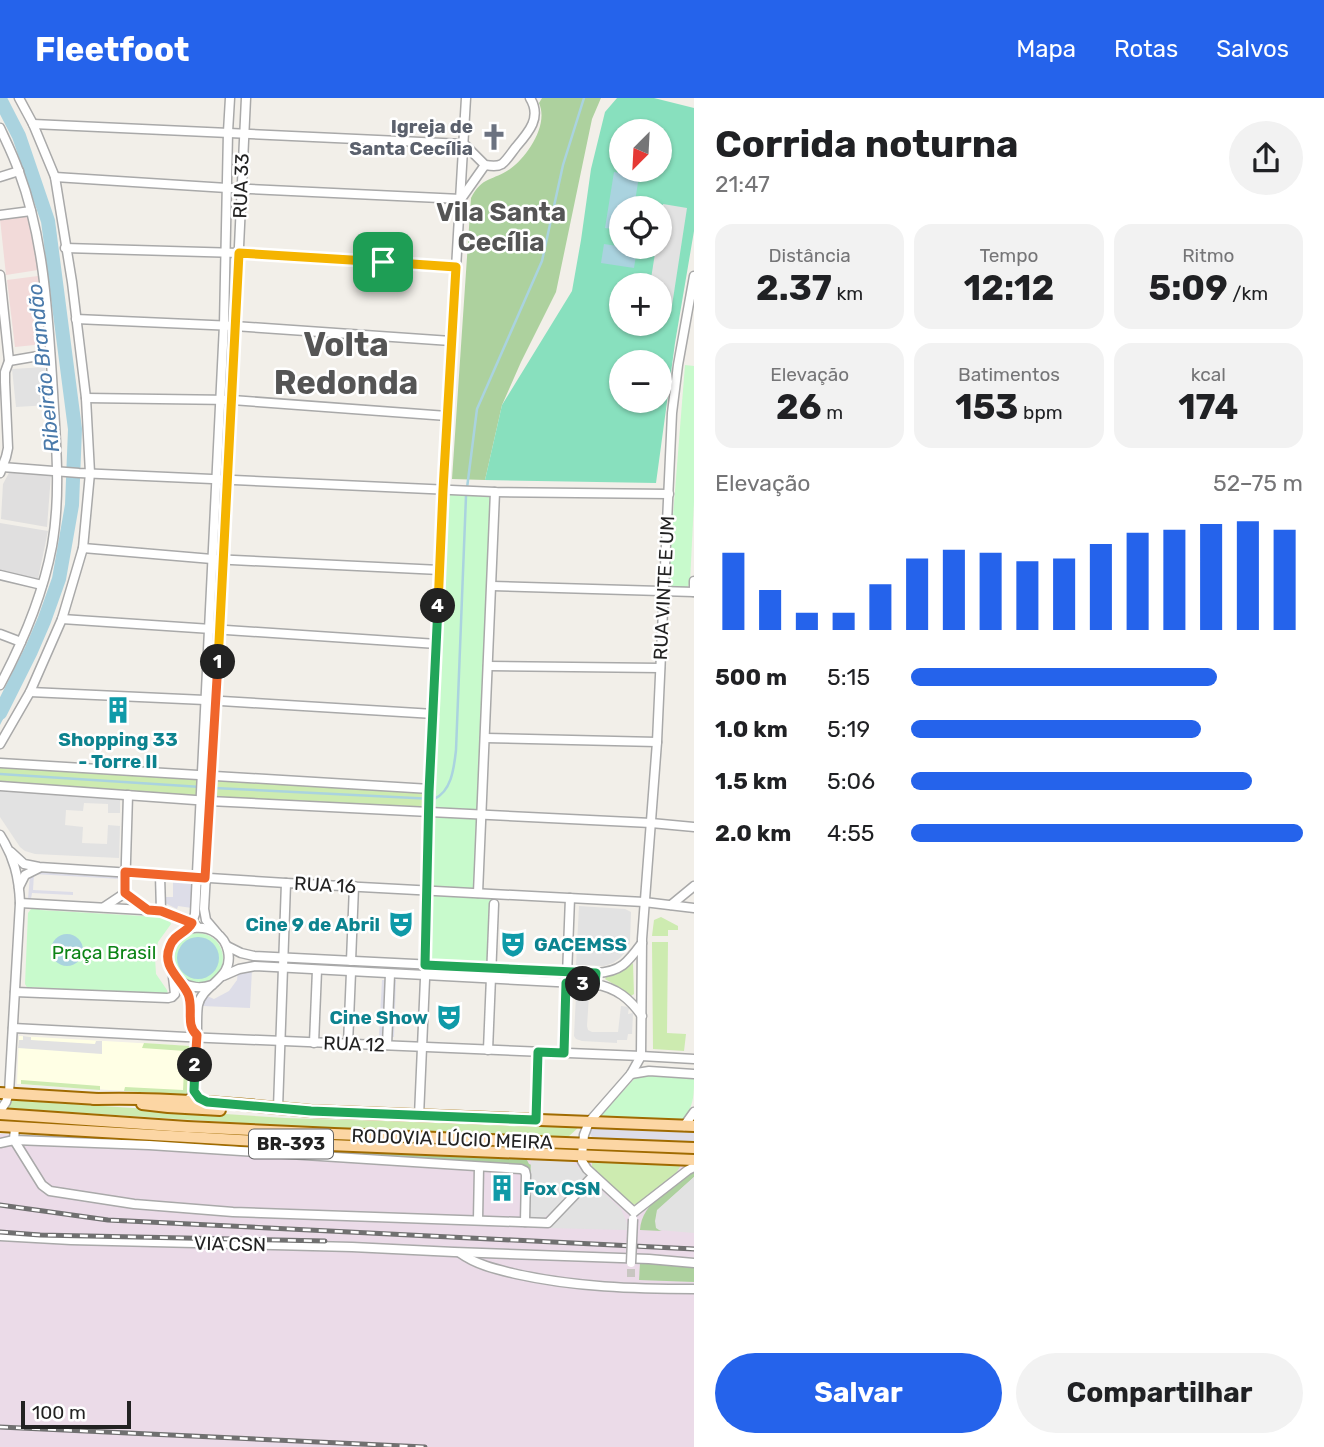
<!DOCTYPE html>
<html lang="pt">
<meta charset="utf-8">
<style>
body{margin:0;font-family:Rubik,sans-serif;background:#f2f2f2;color:#202124;height:100vh;display:flex;flex-direction:column;font-size:26px;white-space:nowrap}
*{box-sizing:border-box;margin:0}
p{font-size:23px;color:#757577}
.icon{flex:none;width:38px;height:38px;fill:none;stroke:currentColor;stroke-width:2;stroke-linecap:round;stroke-linejoin:round}
.map{position:relative;flex:1;overflow:hidden}
.sheet{display:flex;flex-direction:column;background:#fff;width:630px}
.sheet>*{flex:none}
.needle{width:46px;rotate:204deg}
.tools{position:absolute;left:609px;top:21px;display:grid;gap:14px}
.tools a{display:grid;place-items:center;width:63px;height:63px;border-radius:50%;background:#fff;box-shadow:0 2px 5px #0004;font-size:35px}
.scale{position:absolute;left:21px;bottom:18px;width:110px;box-sizing:border-box;padding-left:7px;border:4px solid #222;border-top:0;font-size:19px;line-height:24px;white-space:nowrap;color:#222;-webkit-text-stroke:5px #fff;paint-order:stroke}
.pin{position:absolute;display:grid;place-items:center;width:60px;height:60px;color:#fff;margin:-30px;border-radius:14px;box-shadow:0 4px 10px #0006}
.km{position:absolute;width:35px;height:35px;margin:-18px;border-radius:50%;background:#222;color:#fff;font-size:19px;line-height:35px;text-align:center}
.round{display:grid;place-items:center;flex:none;width:74px;height:74px;border-radius:37px;background:#f2f2f2}
.head{display:flex;align-items:center;justify-content:space-between;height:119px;padding:0 21px}
h1{font-size:38px;font-weight:700;line-height:52px}
.figures{display:grid;grid-template-columns:repeat(3,1fr);gap:10px;height:119px;padding:7px 21px}
.figures div{display:grid;align-content:center;border-radius:18px;background:#f2f2f2;text-align:center}
.figures b{font-size:35px;font-weight:700}
.figures small{font-size:19px;font-weight:400}
.figures p{font-size:19px}
.chart{height:196px;padding:14px 21px}
.chart p{display:flex;justify-content:space-between}
.chart svg{width:100%;height:126px;margin-top:7px;stroke:#2563eb;stroke-width:6}
.button{display:flex;gap:14px;margin-top:auto;padding:14px 21px}
.button a{flex:1;height:80px;border-radius:42px;background:#2563eb;color:#fff;font-size:28px;font-weight:700;line-height:80px;text-align:center}
.button a+a{background:#f2f2f2;color:#202124}
ul{padding:0 21px;list-style:none;font-size:23px}
li{display:grid;grid-template-columns:112px 84px 1fr;align-items:center;height:52px}
li i{height:18px;border-radius:9px;background:#2563eb}
header{display:flex;align-items:center;gap:42px;box-sizing:border-box;height:98px;padding:0 35px;background:#2563eb;color:#fff}
header strong{font-size:33px}
nav{display:flex;gap:38px;margin-inline-start:auto;font-size:24px}
main{display:flex;flex:1;min-height:0}
.map>svg:first-child{display:block}
.residential{fill:#e0dfdf}
.commercial{fill:#f2dad9}
.industrial{fill:#ebdbe8}
.education{fill:#ffffe5}
.grass{fill:#cdebb0}
.forest{fill:#add19e}
.park{fill:#c8facc}
.pitch{fill:#88e0be;fill-rule:evenodd}
.parking{fill:#e2e2e2}
.plaza{fill:#dddde8}
.water{fill:#aad3df}
.lines{fill:none;stroke-linecap:round;stroke-linejoin:round}
.stream{stroke:#aad3df;stroke-width:2.5}
.river{stroke:#aad3df;stroke-width:14}
.minor-tunnel{stroke:#c8c6c1;stroke-width:8;stroke-dasharray:8 4;stroke-linecap:butt}
.minor-casing{stroke:#a9a9a9;stroke-width:11}
.major-casing{stroke:#a06b00;stroke-width:14}
.minor{stroke:#fff;stroke-width:8}
.major{stroke:#fcd6a4;stroke-width:10}
.rail-casing{stroke:#707070;stroke-width:5}
.rail{stroke:#fff;stroke-width:2.5;stroke-dasharray:8;stroke-linecap:butt}
.minor-bridge-casing{stroke:#a9a9a9;stroke-width:11;stroke-linecap:butt}
.minor-bridge{stroke:#fff;stroke-width:8}
.split-1-casing{stroke:#fff;stroke-width:14}
.split-2-casing{stroke:#fff;stroke-width:14}
.split-3-casing{stroke:#fff;stroke-width:14}
.split-4-casing{stroke:#fff;stroke-width:14}
.split-5-casing{stroke:#fff;stroke-width:14}
.split-1{stroke:#f5b400;stroke-width:9}
.split-2{stroke:#f0652b;stroke-width:9}
.split-3{stroke:#22a559;stroke-width:9}
.split-4{stroke:#22a559;stroke-width:9}
.split-5{stroke:#f5b400;stroke-width:9}
.labels{text-anchor:middle;dominant-baseline:central;stroke-width:5;stroke-linejoin:round;paint-order:stroke}
.shield{fill:#fff;stroke:#646464;stroke-width:2}
.shield-label{font-size:18px;font-weight:bold;fill:#222}
.worship-label{font-size:19px;font-weight:bold;fill:#5b616d;stroke:#fff;text-anchor:end}
.street-label{font-size:19px;fill:#222;stroke:#fff}
.culture-label{font-size:19px;font-weight:bold;fill:#0d838f;stroke:#fff;text-anchor:end}
.park-label{font-size:19px;fill:#0c8416;stroke:#fff}
.water-label{font-size:21px;font-style:italic;fill:#4a7aab;stroke:#fff}
.district-label{font-size:26px;font-weight:bold;fill:#555;stroke:#fff}
.town-label{font-size:33px;font-weight:bold;fill:#555;stroke:#fff}
</style>
<header>
<strong>Fleetfoot</strong>
<nav><a>Mapa</a><a>Rotas</a><a>Salvos</a></nav>
</header>
<main>
<div class="map">
<svg width="694" height="1349" viewBox="0 0 694 1349">
<rect width="100%" height="100%" fill="#f2efe9"/>
<g class="residential">
<polygon points="10,373 51,377 47,429 1,421 3,386"/>
<polygon points="0,425 48,433 38,481 0,473"/>
</g>
<g class="commercial">
<polygon points="28,116 38,172 6,177 0,121"/>
<polygon points="38,178 44,246 15,249 7,182"/>
</g>
<polygon class="industrial" points="0,1036 397,1055 694,1066 694,1349 0,1349"/>
<polygon class="education" points="19,938 190,948 187,997 17,986"/>
<g class="grass">
<polygon points="0,665 201,678 200,702 0,688"/>
<polygon points="211,679 430,691 429,714 209,703"/>
<polygon points="661,819 678,828 678,832 668,832 668,838 652,838 654,822"/>
<polygon points="652,844 668,844 667,935 686,936 684,953 653,951"/>
<polygon points="633,865 634,896 631,898 622,891 605,881 607,878 620,874"/>
<polygon points="144,945 190,948 187,997 124,993 125,989 183,992 185,953 142,950"/>
<polygon points="21,982 100,988 100,992 21,986"/>
<polygon points="10,1002 285,1020 579,1029 568,1039 305,1029 6,1010"/>
<polygon points="592,1063 679,1066 680,1069 676,1075 636,1107 632,1106 595,1073 592,1069"/>
</g>
<g class="forest">
<path d="M542 0H601L592 21 556 194 521 264 502 307 485 382 452 381 471 100C482 78 493 83 510 71 527 59 549 27 539 5Z"/>
<polygon points="358,1053 526,1060 529,1066 538,1069 530,1098 529,1073 367,1058"/>
<path d="M692 1073H694V1079L661 1109 659 1132 662 1133 640 1132C642 1104 672 1089 692 1073Z"/>
<polygon points="640,1165 694,1169 694,1184 639,1182"/>
</g>
<g class="park">
<polygon points="685,267 694,268 694,404 690,484 687,490 672,490 668,481"/>
<polygon points="443,392 495,394 478,794 494,796 490,870 425,867"/>
<polygon points="39,808 40,812 161,819 162,816 169,821 171,826 158,844 155,859 156,876 167,892 168,896 166,897 32,889 31,891 28,891 25,886 28,815 32,810"/>
<circle cx="198" cy="860" r="25"/>
<path d="M641 976 694 979C694 997 694 1010 681 1023L597 1021 636 979Z"/>
</g>
<path class="pitch" d="M617 0H654L694 10V133L675 245 656 385 485 382 502 307 572 193 581 142 591 71 605 14ZM621 33H660V72H621ZM621 110H660V149H621ZM621 187H660V226H621ZM621 264H660V303H621Z"/>
<g class="parking">
<polygon points="663,106 687,110 671,214 660,212 660,187 650,187 656,149 660,149 660,125"/>
<polygon points="45,269 49,307 16,309 12,271"/>
<polygon points="0,692 120,697 120,715 108,715 108,706 84,705 83,713 66,712 65,727 83,729 82,745 107,746 108,727 120,728 119,760 35,756 25,753 20,749 0,719"/>
<polygon points="579,808 625,811 631,814 630,844 627,852 620,860 613,865 604,868 576,867"/>
<polygon points="576,897 589,897 587,928 588,932 592,934 618,934 621,908 629,909 628,916 633,915 632,936 628,936 627,942 617,942 617,945 582,943 576,941 574,938"/>
<polygon points="23,938 31,939 31,942 95,946 96,943 102,943 102,956 18,950 19,942 23,942"/>
<polygon points="531,1060 568,1062 575,1066 588,1079 554,1113 543,1120 529,1121"/>
<polygon points="694,1079 694,1135 659,1132 656,1130 655,1123 657,1112"/>
<polygon points="594,1086 621,1111 627,1125 627,1132 548,1130"/>
</g>
<g class="plaza">
<polygon points="34,773 118,777 121,781 34,776 33,792 73,794 73,797 32,795 31,801 28,801 30,777"/>
<polygon points="164,780 192,783 192,810 178,808 177,811 165,805 164,799 173,799 173,784 164,783"/>
<polygon points="252,871 250,910 202,908 207,898 214,901 229,893 237,882 238,874"/>
<polygon points="382,882 396,882 394,939 379,938"/>
<polygon points="592,1028 694,1032 694,1047 593,1041 590,1036"/>
</g>
<g class="water">
<polygon points="614,74 639,78 634,110 621,110 621,132 605,130"/>
<polygon points="604,146 637,151 634,170 601,165"/>
<polygon points="16,572 26,576 0,627 0,604"/>
<circle cx="67" cy="852" r="16"/>
<circle cx="198" cy="860" r="21"/>
</g>
<g class="lines">
<g class="stream">
<polyline points="0,676 201,689"/>
<path d="M214 690 434 701C452 693 454 669 456 652L466 398 477 311 542 163 563 67 584 0"/>
</g>
<polyline class="river" points="0,1 19,38 48,123 75,331 72,407 59,481 44,523 31,553 0,615"/>
<polyline class="minor-tunnel" points="631,1179 631,1165"/>
<defs>
<g id="minor">
<path d="M33 26 464 46 485 67C491 68 497 69 502 66 507 62 512 54 516 49 529 34 542 19 530 0"/>
<path d="M0 30C7 45 14 59 19 74 45 144 48 220 53 294 56 345 61 397 52 448 43 496 23 544 0 587"/>
<polyline points="0,79 19,73"/>
<polyline points="55,79 227,90 461,101 485,67"/>
<polyline points="0,117 31,113"/>
<polyline points="65,150 239,155 456,169"/>
<polyline points="0,177 9,263 5,274 5,284 8,350 6,359 0,375"/>
<polyline points="76,221 234,228 451,243"/>
<polyline points="9,263 50,256"/>
<polyline points="86,300 232,302 447,318"/>
<polyline points="2,369 79,375 495,394 669,396"/>
<polyline points="83,450 212,461 440,472"/>
<polyline points="0,477 42,487"/>
<polyline points="492,488 694,494"/>
<polyline points="694,494 694,483"/>
<polyline points="62,521 437,546"/>
<polyline points="0,536 21,544"/>
<polyline points="488,568 660,570"/>
<polyline points="30,594 205,602 434,616"/>
<polyline points="485,640 657,644"/>
<polyline points="0,646 30,594 62,521 83,450 90,375 86,300 72,184 55,79 33,26 19,0"/>
<polyline points="0,665 430,691"/>
<polyline points="0,688 209,703 651,725 694,729"/>
<path d="M0 737C14 759 19 779 20 805L9 995 6 1004 0 1013"/>
<polyline points="11,754 24,766 39,769 286,785 644,804 694,810"/>
<polyline points="160,777 161,813"/>
<polyline points="19,789 25,777 39,770"/>
<polyline points="125,795 128,697"/>
<polyline points="125,795 148,812"/>
<polyline points="478,795 495,394"/>
<polyline points="20,805 161,813 196,827"/>
<polyline points="671,807 694,788"/>
<polyline points="104,809 125,795"/>
<polyline points="190,830 195,816 224,227 228,34 230,0"/>
<polyline points="217,835 206,822 204,811 228,382 246,0"/>
<path d="M227 848 241 855 254 858 596 875C621 874 628 864 642 845"/>
<polyline points="351,863 354,788"/>
<path d="M223 878 239 871 255 868 595 886C617 890 630 901 642 918"/>
<path d="M181 884C191 890 200 891 212 887"/>
<polyline points="15,894 168,900 172,899 175,896 173,879"/>
<polyline points="13,930 186,939 641,958 694,961"/>
<polyline points="314,945 317,872"/>
<polyline points="348,946 351,874"/>
<polyline points="387,947 390,876"/>
<polyline points="488,952 494,806"/>
<polyline points="564,955 570,800"/>
<polyline points="631,976 649,973 694,976"/>
<path d="M184 1005C189 1002 192 998 194 993 195 988 194 982 195 977 196 960 197 944 197 928 197 921 197 913 198 907 203 885 234 882 228 853 221 820 170 823 168 857 167 873 180 881 187 894 193 906 189 919 191 931 193 935 196 937 200 940"/>
<polyline points="278,1010 286,785"/>
<polyline points="419,1018 425,881 430,691 437,546 443,392 466,0"/>
<polyline points="536,1022 538,954"/>
<polyline points="684,1028 694,1014"/>
<polyline points="15,1029 14,1042 149,1047 521,1071 525,1073 526,1077 525,1124"/>
<polyline points="0,1045 14,1042 42,1087 50,1093 134,1106 233,1114 548,1125 593,1078"/>
<polyline points="634,1114 587,1071 582,1063 582,1057 584,1037 589,1024 631,976 641,958 642,841 657,644 672,315 678,267 694,178"/>
<polyline points="634,1114 688,1072 694,1069"/>
<polyline points="478,1122 479,1069"/>
<polyline points="0,1138 71,1142 352,1149 454,1154 649,1161 694,1165"/>
<path d="M460 1155C477 1167 495 1171 516 1176 574 1189 634 1191 694 1191"/>
</g>
<g id="major">
<polyline points="0,995 98,1001"/>
<path d="M94 1001C167 999 239 1006 311 1013L694 1028"/>
<polyline points="142,1006 168,1009 220,1012"/>
<polyline points="0,1016 187,1029 334,1036 694,1050"/>
<polyline points="0,1028 305,1046 694,1062"/>
</g>
</defs>
<use href="#minor" class="minor-casing"/>
<use href="#major" class="major-casing"/>
<use href="#minor" class="minor"/>
<use href="#major" class="major"/>
<defs>
<g id="rail">
<polyline points="0,1107 108,1122 694,1151"/>
<polyline points="0,1134 40,1137 325,1143"/>
<polyline points="0,1329 425,1349"/>
</g>
</defs>
<use href="#rail" class="rail-casing"/>
<use href="#rail" class="rail"/>
<defs>
<polyline id="minor-bridge" points="631,1165 633,1121"/>
</defs>
<use href="#minor-bridge" class="minor-bridge-casing"/>
<use href="#minor-bridge" class="minor-bridge"/>
</g>
<g class="lines">
<defs>
<polyline id="split-1" points="218,564 239,155 383,164"/>
<path id="split-2" d="M195 967 197 937C185 927 194 910 188 896 180 879 161 869 170 848 174 836 187 835 192 825L161 813 148 812 125 795V774L205 780 218 564"/>
<polyline id="split-3" points="195,967 194,993 199,1000 207,1004 311,1013 536,1022 538,954 564,955 566,885 583,886"/>
<polyline id="split-4" points="438,508 429,694 425,867 596,875 595,886 583,886"/>
<polyline id="split-5" points="383,164 456,169 443,392 438,508"/>
</defs>
<use href="#split-1" class="split-1-casing"/>
<use href="#split-2" class="split-2-casing"/>
<use href="#split-3" class="split-3-casing"/>
<use href="#split-4" class="split-4-casing"/>
<use href="#split-5" class="split-5-casing"/>
<use href="#split-1" class="split-1"/>
<use href="#split-2" class="split-2"/>
<use href="#split-3" class="split-3"/>
<use href="#split-4" class="split-4"/>
<use href="#split-5" class="split-5"/>
</g>
<defs>
<symbol id="church-bare" viewBox="-9 -9 18 18"><path d="M-1.2-6h2.4v3.5h3.3v2.4h-3.3V6h-2.4V-.1h-3.3v-2.4h3.3Z" fill="#6b7280" stroke="#fff" stroke-width="2.5" paint-order="stroke"/></symbol>
<symbol id="building-bare" viewBox="-9 -9 18 18"><path d="M-4-6H4V6H1V3H-1V6H-4ZM-2.5-4.3h1.7v1.8h-1.7ZM.8-4.3h1.7v1.8H.8ZM-2.5-1h1.7V.8h-1.7ZM.8-1h1.7V.8H.8Z" fill="#0f9aa8" stroke="#fff" stroke-width="2.5" paint-order="stroke"/></symbol>
<symbol id="theatre-bare" viewBox="-9 -9 18 18"><path d="M-5-5.5Q0-4 5-5.5V0Q5 5 0 6Q-5 5-5 0ZM-3.3-2.5H-1v1.5H-3.3ZM1-2.5H3.3v1.5H1ZM-2.8 1Q0 5.5 2.8 1Z" fill="#0f9aa8" stroke="#fff" stroke-width="2.5" paint-order="stroke"/></symbol>
</defs>
<g fill-rule="evenodd">
<use href="#church-bare" x="475" y="20" width="38" height="38"/>
<use href="#building-bare" x="99" y="593" width="38" height="38"/>
<use href="#theatre-bare" x="382" y="807" width="38" height="38"/>
<use href="#theatre-bare" x="494" y="827" width="38" height="38"/>
<use href="#theatre-bare" x="430" y="900" width="38" height="38"/>
<use href="#building-bare" x="483" y="1071" width="38" height="38"/>
</g>
<g class="labels">
<rect class="shield" x="249" y="1031.5" width="84" height="29" rx="5"/>
<g class="shield-label">
<text x="291" y="1046">BR-393</text>
</g>
<g class="worship-label">
<text x="473" y="28">Igreja de<tspan x="473" dy="22">Santa Cecília</tspan></text>
</g>
<g class="street-label">
<text transform="translate(241 88) rotate(-88)">RUA 33</text>
<text transform="translate(664 490) rotate(-87)">RUA VINTE E UM</text>
<text transform="translate(325 787) rotate(3)">RUA 16</text>
<text transform="translate(354 946) rotate(2)">RUA 12</text>
<text transform="translate(452 1041) rotate(2)">RODOVIA LÚCIO MEIRA</text>
<text transform="translate(230 1146) rotate(1)">VIA CSN</text>
</g>
<g class="culture-label">
<text x="118" y="641" text-anchor="middle">Shopping 33<tspan x="118" dy="22">- Torre II</tspan></text>
<text x="380" y="826">Cine 9 de Abril</text>
<text x="534" y="846" text-anchor="start">GACEMSS</text>
<text x="428" y="919">Cine Show</text>
<text x="523" y="1090" text-anchor="start">Fox CSN</text>
</g>
<g class="park-label">
<text x="104" y="854">Praça Brasil</text>
</g>
<g class="water-label">
<text transform="translate(43 270) rotate(-96)">Ribeirão Brandão</text>
</g>
<g class="district-label">
<text x="501" y="114">Vila Santa<tspan x="501" dy="30">Cecília</tspan></text>
</g>
<g class="town-label">
<text x="346" y="246">Volta<tspan x="346" dy="38">Redonda</tspan></text>
</g>
</g>
</svg>
<div class="tools">
<a><svg class="needle" viewBox="-14 -14 28 28"><path d="M0-13l5 13h-10z" fill="#e53935"/><path d="M0 13l5-13h-10z" fill="#757577"/></svg></a>
<a><svg class="icon" aria-label="locate" viewBox="0 0 24 24"><circle cx="12" cy="12" r="6"/><path d="M12 2v4M12 18v4M2 12h4M18 12h4"/></svg></a>
<a>+</a>
<a>−</a>
</div>
<div class="scale">100 m</div>
<div class="pin" style="left:383px;top:164px;background:#1e9e55"><svg class="icon" aria-label="arrive" viewBox="0 0 24 24"><path d="M6 21V4h12l-3 4 3 4H6"/></svg></div>
<b class="km" style="left:218px;top:564px">1</b>
<b class="km" style="left:195px;top:967px">2</b>
<b class="km" style="left:583px;top:886px">3</b>
<b class="km" style="left:438px;top:508px">4</b>
</div>
<section class="sheet">
<div class="head"><div><h1>Corrida noturna</h1><p>21:47</p></div><a class="round"><svg class="icon" aria-label="share" viewBox="0 0 24 24"><path d="M12 15V3M7 8l5-5 5 5M5 13v7h14v-7"/></svg></a></div>
<div class="figures">
<div><p>Distância</p><b>2.37<small> km</small></b></div>
<div><p>Tempo</p><b>12:12</b></div>
<div><p>Ritmo</p><b>5:09<small> /km</small></b></div>
</div>
<div class="figures">
<div><p>Elevação</p><b>26<small> m</small></b></div>
<div><p>Batimentos</p><b>153<small> bpm</small></b></div>
<div><p>kcal</p><b>174</b></div>
</div>
<div class="chart"><p><span>Elevação</span>52–75 m</p>
<svg viewBox="0 0 160 44" preserveAspectRatio="none"><path d="M5 44V17M15 44V30M25 44V38M35 44V38M45 44V28M55 44V19M65 44V16M75 44V17M85 44V20M95 44V19M105 44V14M115 44V10M125 44V9M135 44V7M145 44V6M155 44V9"/></svg>
</div>
<ul>
<li><b>500 m</b>5:15<i style="width:78%"></i></li>
<li><b>1.0 km</b>5:19<i style="width:74%"></i></li>
<li><b>1.5 km</b>5:06<i style="width:87%"></i></li>
<li><b>2.0 km</b>4:55<i style="width:100%"></i></li>
</ul>
<div class="button"><a>Salvar</a><a>Compartilhar</a></div>
</section>
</main>
